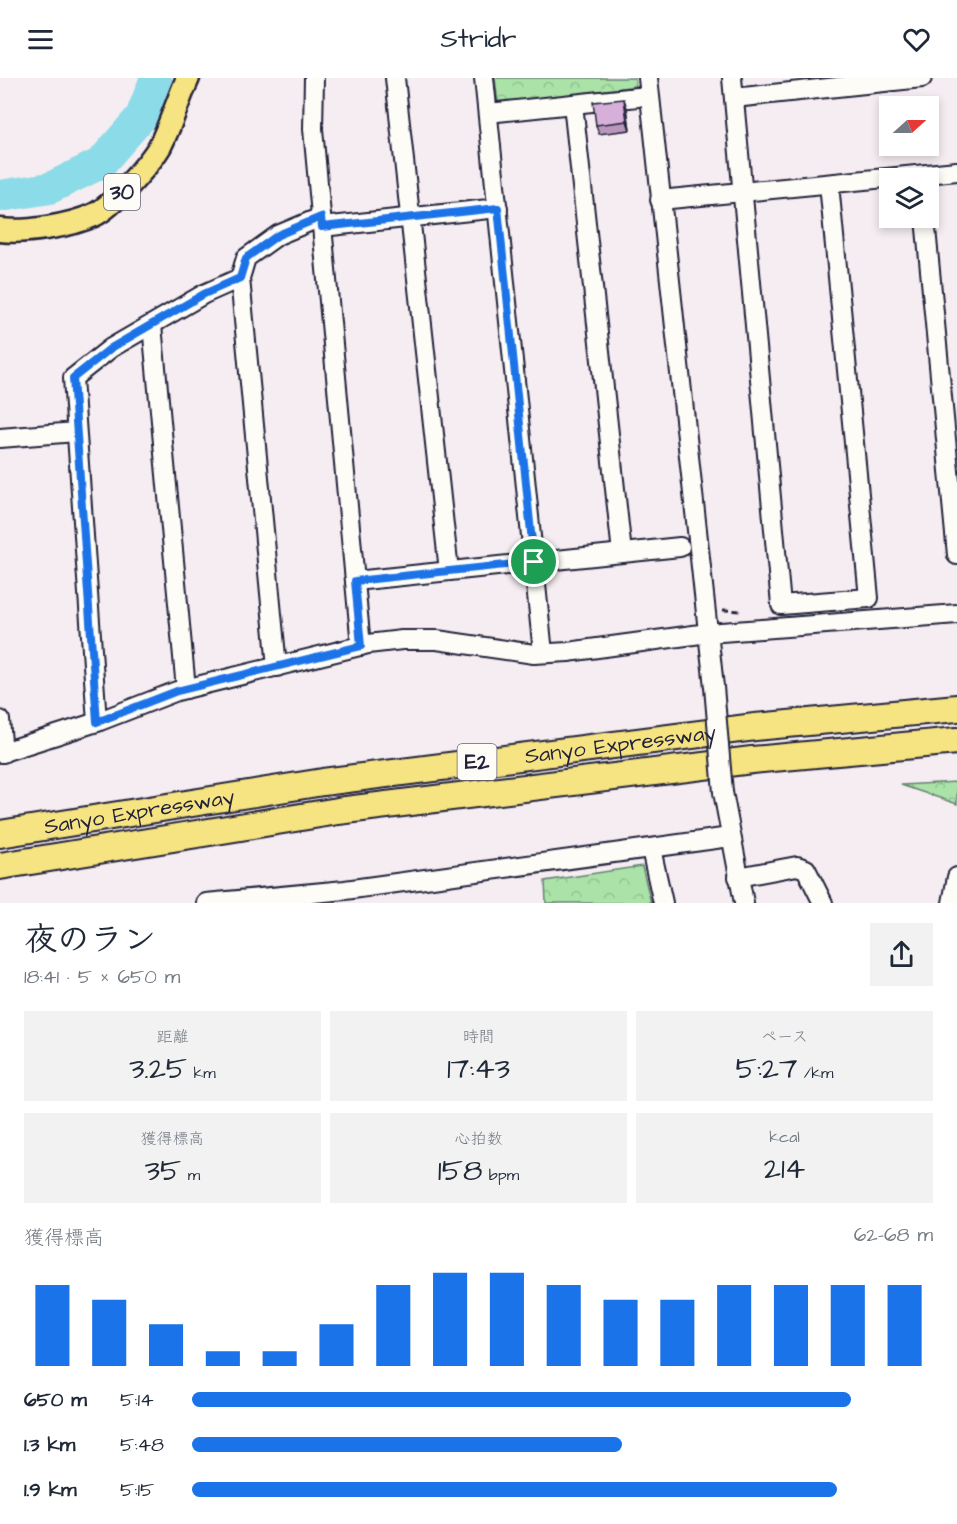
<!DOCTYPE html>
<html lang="ja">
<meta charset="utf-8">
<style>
body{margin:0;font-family:"Architects Daughter","Klee One",sans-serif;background:#f2f2f3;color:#1f2937;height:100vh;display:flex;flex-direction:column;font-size:22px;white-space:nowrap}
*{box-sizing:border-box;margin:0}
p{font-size:20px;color:#747a83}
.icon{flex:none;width:33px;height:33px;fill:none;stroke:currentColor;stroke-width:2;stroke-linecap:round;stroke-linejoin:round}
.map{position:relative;height:825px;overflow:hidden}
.drawer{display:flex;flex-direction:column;background:#fff;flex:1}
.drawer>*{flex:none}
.needle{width:39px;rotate:69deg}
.fabs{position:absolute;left:879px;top:18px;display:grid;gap:12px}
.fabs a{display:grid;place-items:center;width:60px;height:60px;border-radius:0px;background:#fff;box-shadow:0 3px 9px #0003;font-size:30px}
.pin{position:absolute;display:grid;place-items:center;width:51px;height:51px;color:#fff;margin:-26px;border:3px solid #fff;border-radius:50%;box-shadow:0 2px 6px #0007}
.round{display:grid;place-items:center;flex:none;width:63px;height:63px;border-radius:0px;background:#f2f2f3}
.headline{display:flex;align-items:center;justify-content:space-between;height:102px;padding:0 24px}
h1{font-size:33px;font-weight:600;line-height:45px}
.metrics{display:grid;grid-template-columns:repeat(3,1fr);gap:9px;height:102px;padding:6px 24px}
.metrics div{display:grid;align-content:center;border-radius:0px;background:#f2f2f3;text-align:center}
.metrics b{font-size:30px;font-weight:600}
.metrics small{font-size:16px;font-weight:400}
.metrics p{font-size:16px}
.chart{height:168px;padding:12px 24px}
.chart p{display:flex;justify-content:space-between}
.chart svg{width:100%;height:108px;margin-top:6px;stroke:#1a73e8;stroke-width:6}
ul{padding:0 24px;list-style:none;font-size:20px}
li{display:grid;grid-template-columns:96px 72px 1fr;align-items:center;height:45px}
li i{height:15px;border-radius:8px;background:#1a73e8}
header{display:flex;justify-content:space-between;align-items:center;height:78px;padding:0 24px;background:#fff;font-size:27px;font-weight:600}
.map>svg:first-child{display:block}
.forest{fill:url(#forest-crowns);stroke:#668271;stroke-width:1.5}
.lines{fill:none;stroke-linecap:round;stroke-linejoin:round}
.river{stroke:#8cdbe8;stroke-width:32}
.minor-casing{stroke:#22223b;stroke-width:22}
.major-casing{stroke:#22223b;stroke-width:27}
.highway-casing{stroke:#22223b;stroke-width:30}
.path{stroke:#22223b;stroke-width:3;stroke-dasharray:6 4.5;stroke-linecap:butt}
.minor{stroke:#fdfcf7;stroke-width:18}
.major{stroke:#f6e381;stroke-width:22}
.highway{stroke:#f6e381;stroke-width:26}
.minor-bridge-casing{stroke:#22223b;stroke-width:22;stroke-linecap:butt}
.minor-bridge{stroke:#fdfcf7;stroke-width:18}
.wall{fill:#b897bb;stroke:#22223b;stroke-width:1.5}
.shaded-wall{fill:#967b98;stroke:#22223b;stroke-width:1.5}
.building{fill:#d6b0d9;stroke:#22223b;stroke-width:1.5}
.route-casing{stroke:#fff;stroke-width:12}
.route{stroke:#1a73e8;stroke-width:8}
.labels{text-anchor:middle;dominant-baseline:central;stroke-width:5;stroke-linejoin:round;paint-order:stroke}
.shield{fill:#fdfcf7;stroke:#646373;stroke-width:1.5}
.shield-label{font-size:21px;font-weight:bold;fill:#22223b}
.street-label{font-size:22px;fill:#22223b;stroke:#fdfcf7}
</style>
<header><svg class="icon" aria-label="menu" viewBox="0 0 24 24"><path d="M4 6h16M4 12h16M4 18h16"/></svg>Stridr<svg class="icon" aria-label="heart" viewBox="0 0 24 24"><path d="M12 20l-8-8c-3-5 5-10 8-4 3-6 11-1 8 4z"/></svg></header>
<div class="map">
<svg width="957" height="825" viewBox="0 0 957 825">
<defs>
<pattern id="forest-crowns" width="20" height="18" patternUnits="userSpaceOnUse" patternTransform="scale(1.5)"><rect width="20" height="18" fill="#aae2a7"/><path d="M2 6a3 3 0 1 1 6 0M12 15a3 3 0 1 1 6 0" fill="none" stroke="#92c291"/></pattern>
</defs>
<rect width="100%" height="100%" fill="#f5edf1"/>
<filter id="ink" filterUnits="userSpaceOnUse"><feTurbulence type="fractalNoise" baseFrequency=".0167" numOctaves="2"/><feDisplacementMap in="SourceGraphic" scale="12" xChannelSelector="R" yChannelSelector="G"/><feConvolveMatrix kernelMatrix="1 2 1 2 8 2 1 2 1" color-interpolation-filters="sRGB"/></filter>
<g filter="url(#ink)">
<g class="forest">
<polygon points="495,0 635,0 636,8 498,26"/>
<polygon points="957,704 957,726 901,707"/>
<polygon points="642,788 651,825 546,825 545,803"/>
</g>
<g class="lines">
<polyline class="river" points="0,118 50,110 101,85 141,39 156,0"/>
<defs>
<g id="minor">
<polyline points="314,0 313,51 361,568"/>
<polyline points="395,0 449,493"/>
<polyline points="484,0 543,575"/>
<polyline points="648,0 714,609"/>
<polyline points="732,0 781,527 869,520 829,106"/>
<polyline points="734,20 922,0"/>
<polyline points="573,26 638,19"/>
<polyline points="488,35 573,26 622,475"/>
<polyline points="660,122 957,93"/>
<polyline points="925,140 957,477"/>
<polyline points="322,149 498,130"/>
<polyline points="240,200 277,589"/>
<polyline points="152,247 186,611"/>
<polyline points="0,360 76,354"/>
<polyline points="355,503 680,469"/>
<polyline points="0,642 3,675"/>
<polyline points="97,644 73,300 111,270 204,216 240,200 246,180 278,157 321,139"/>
<polyline points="0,675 97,644 177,613 368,566 402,562 437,562 534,576 568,574 708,555 957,536"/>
<polyline points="723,714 744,825"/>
<polyline points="651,771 663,825"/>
<polyline points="738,799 797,788 806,791 823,825"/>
<polyline points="206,825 345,812 730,759"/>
<polyline points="952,825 957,799"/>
</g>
<path id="major" d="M0 152C26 155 70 148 94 137 112 129 150 85 160 68 171 46 178 22 188 0"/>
<g id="highway">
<path id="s1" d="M0 756 323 704 755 649 957 630"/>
<polyline points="0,788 338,733 752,682 957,663"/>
</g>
</defs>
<use href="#minor" class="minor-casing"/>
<use href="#major" class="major-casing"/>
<use href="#highway" class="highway-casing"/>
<polyline class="path" points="723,532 740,533"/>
<use href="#minor" class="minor"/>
<use href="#major" class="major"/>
<use href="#highway" class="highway"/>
<defs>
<polyline id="minor-bridge" points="714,609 723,714"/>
</defs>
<use href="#minor-bridge" class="minor-bridge-casing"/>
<use href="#minor-bridge" class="minor-bridge"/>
</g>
<polygon class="wall" points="627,30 630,52 599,56 596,47"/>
<polygon class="shaded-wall" points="624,21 627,30 630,52 627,43"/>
<polygon class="building" points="624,21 627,43 596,47 593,24"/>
</g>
<g class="lines" filter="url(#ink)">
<defs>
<polygon id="route" points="498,130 534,484 355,503 361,568 177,613 97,644 73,300 111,270 204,216 240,200 246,180 278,157 321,139 322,149"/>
</defs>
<use href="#route" class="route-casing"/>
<use href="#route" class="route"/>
</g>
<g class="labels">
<g class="shield">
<rect x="104" y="96" width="36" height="36" rx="4.5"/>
<rect x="457.5" y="666" width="39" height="36" rx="4.5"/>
</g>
<g class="shield-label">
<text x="122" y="114">30</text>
<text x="477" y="684">E2</text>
</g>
<g class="street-label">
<text stroke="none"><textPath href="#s1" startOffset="627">Sanyo Expressway</textPath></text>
<text stroke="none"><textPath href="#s1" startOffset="141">Sanyo Expressway</textPath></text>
</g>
</g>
</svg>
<div class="fabs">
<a><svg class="needle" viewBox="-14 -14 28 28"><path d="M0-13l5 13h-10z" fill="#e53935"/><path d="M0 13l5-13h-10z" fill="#747a83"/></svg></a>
<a><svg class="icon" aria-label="layers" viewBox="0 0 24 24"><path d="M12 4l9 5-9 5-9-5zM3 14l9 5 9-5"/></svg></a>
</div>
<div class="pin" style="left:534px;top:484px;background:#1e9e55"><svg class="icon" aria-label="arrive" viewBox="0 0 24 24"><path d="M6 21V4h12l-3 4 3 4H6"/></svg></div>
</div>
<section class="drawer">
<div class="headline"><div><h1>夜のラン</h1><p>18:41 · 5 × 650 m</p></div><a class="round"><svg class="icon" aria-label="share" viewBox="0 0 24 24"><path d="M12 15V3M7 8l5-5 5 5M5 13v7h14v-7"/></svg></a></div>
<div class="metrics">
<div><p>距離</p><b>3.25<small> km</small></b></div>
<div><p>時間</p><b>17:43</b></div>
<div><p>ペース</p><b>5:27<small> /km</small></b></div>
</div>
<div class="metrics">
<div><p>獲得標高</p><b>35<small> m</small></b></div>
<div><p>心拍数</p><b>158<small> bpm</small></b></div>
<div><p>kcal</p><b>214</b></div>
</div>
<div class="chart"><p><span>獲得標高</span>62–68 m</p>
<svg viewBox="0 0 160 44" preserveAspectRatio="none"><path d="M5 44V11M15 44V17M25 44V27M35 44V38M45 44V38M55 44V27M65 44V11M75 44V6M85 44V6M95 44V11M105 44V17M115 44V17M125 44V11M135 44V11M145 44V11M155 44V11"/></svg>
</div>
<ul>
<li><b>650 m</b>5:14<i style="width:89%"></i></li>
<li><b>1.3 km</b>5:48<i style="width:58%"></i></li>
<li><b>1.9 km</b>5:15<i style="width:87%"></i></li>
</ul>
</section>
